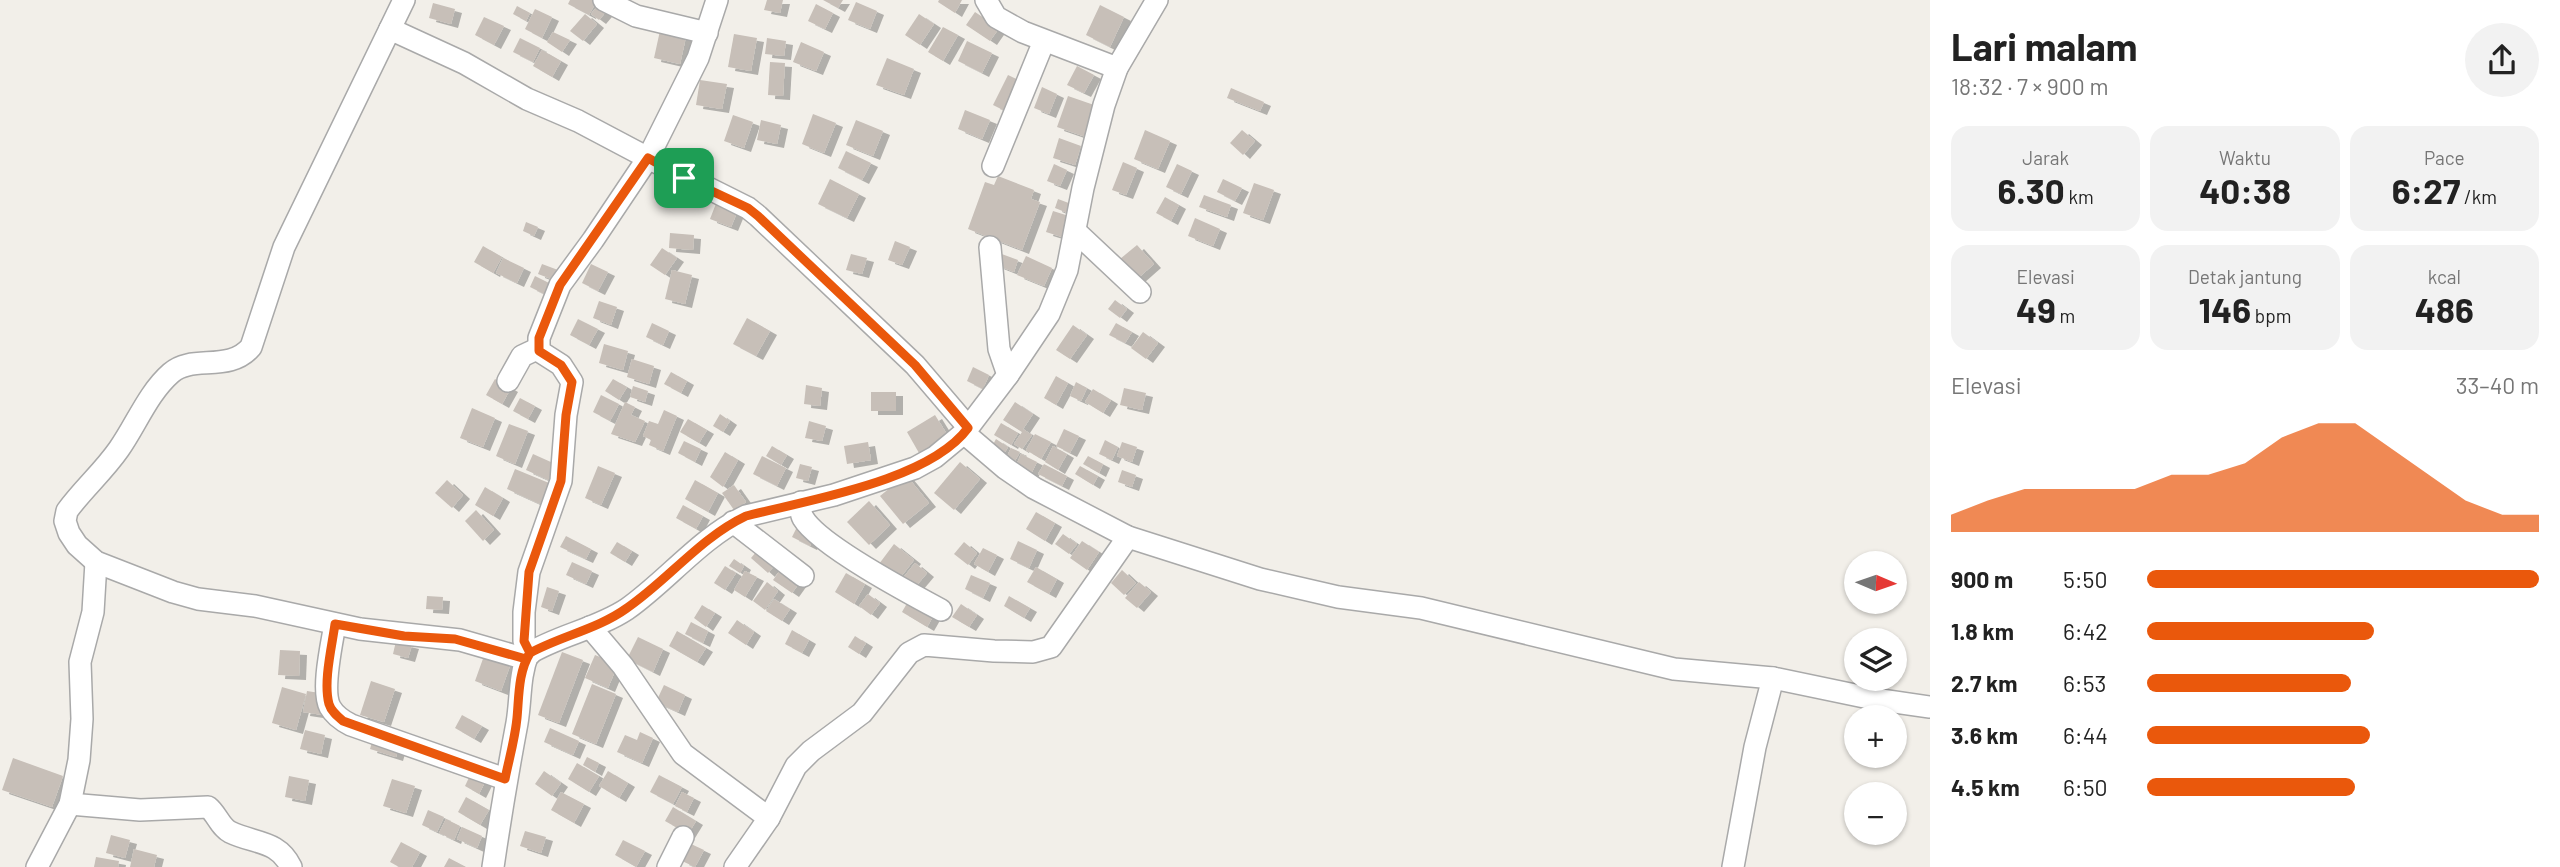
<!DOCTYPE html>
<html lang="id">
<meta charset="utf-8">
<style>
body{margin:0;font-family:Barlow,sans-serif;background:#f2f2f2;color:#222;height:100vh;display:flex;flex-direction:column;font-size:26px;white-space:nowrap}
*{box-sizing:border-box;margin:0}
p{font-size:23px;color:#767676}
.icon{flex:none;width:38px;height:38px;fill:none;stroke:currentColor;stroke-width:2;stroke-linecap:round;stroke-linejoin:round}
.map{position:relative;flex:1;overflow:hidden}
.panel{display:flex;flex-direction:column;background:#fff;width:630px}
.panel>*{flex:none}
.needle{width:46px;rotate:92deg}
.buttons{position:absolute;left:1844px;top:551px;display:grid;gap:14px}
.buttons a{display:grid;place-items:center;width:63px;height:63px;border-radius:50%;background:#fff;box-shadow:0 2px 5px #0004;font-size:35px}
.pin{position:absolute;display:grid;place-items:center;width:60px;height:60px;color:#fff;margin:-30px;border-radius:14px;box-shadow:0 4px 10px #0006}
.round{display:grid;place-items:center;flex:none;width:74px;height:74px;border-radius:37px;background:#f2f2f2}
.head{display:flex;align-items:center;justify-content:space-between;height:119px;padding:0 21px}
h1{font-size:38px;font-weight:700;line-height:52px}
.metrics{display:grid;grid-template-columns:repeat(3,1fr);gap:10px;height:119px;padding:7px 21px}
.metrics div{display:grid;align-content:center;border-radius:18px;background:#f2f2f2;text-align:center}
.metrics b{font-size:35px;font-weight:700}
.metrics small{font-size:19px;font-weight:400}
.metrics p{font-size:19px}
.chart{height:196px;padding:14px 21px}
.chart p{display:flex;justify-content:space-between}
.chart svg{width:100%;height:126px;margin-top:7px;fill:#ea580c;opacity:.7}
ul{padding:0 21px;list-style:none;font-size:23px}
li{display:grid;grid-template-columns:112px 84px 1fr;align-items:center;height:52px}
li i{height:18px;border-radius:9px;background:#ea580c}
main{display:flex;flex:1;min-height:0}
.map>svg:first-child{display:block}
.building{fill:#c7bfb8;filter:url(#shadow)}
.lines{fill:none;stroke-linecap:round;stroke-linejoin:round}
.minor-casing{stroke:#a9a9a9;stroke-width:24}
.minor{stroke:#fff;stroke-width:21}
.route-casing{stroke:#fff;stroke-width:14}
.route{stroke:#ea580c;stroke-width:9}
</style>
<main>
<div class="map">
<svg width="1930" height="867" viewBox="0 0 1930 867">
<defs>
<filter id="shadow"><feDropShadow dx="7" dy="4" stdDeviation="0" flood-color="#0004"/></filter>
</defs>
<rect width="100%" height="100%" fill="#f2efe9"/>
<g class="building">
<polygon points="570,0 597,0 589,15 568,4"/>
<polygon points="602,0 610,7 599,20 591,14"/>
<polygon points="767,0 783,0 780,13 764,10"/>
<polygon points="823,0 843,0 838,8"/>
<polygon points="939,0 962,0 955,13 938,2"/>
<polygon points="856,2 877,11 870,29 848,20"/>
<polygon points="433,3 455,9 451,24 429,18"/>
<polygon points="816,4 833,13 825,29 808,21"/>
<polygon points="1100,5 1124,17 1110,47 1086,35"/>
<polygon points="517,6 530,13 526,21 513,14"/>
<polygon points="535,9 552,17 542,38 525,29"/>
<polygon points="975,12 999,28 990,41 966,25"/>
<polygon points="585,14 597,24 583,41 570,31"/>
<polygon points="919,14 934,24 920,45 905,35"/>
<polygon points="484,17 504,26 494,45 475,35"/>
<polygon points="661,26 687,32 680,64 654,58"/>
<polygon points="943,27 958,35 943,61 928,52"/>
<polygon points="553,32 570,40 562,52 547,42"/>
<polygon points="734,34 757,38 751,71 728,67"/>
<polygon points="520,38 540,48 533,62 513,52"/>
<polygon points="767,38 786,41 784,56 765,54"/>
<polygon points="967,41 992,53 982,73 958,61"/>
<polygon points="801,42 824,52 816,71 793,62"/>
<polygon points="542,50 561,61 552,77 533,66"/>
<polygon points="887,58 914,69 904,95 876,85"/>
<polygon points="770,62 785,63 783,96 768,95"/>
<polygon points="1077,66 1094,75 1084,93 1067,85"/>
<polygon points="1008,75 1025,83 1009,113 993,105"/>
<polygon points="700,80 727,84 722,109 696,105"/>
<polygon points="1042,87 1057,94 1049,114 1034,108"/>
<polygon points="1231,88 1264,102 1260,111 1227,98"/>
<polygon points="1068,96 1097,106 1086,137 1057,127"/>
<polygon points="965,110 990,120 982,139 958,129"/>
<polygon points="813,114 836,123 824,153 802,144"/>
<polygon points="733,115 753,122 744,148 724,141"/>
<polygon points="761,120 781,125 777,144 757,140"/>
<polygon points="856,120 883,131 873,156 846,145"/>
<polygon points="1145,130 1170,141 1158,169 1134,159"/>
<polygon points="1242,130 1255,141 1243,155 1230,143"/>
<polygon points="1059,138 1081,146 1075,165 1053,158"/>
<polygon points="846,151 871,163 862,180 838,168"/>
<polygon points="1123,162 1137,168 1126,195 1112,190"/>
<polygon points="1054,164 1067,170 1060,186 1047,181"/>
<polygon points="1177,164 1192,171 1181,194 1166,187"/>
<polygon points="662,176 688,187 681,204 655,194"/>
<polygon points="998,176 1034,190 1031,199 1040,202 1022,250 968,229 985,182 994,185"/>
<polygon points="830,179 859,194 847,218 818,204"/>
<polygon points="1223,179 1242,188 1235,201 1217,192"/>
<polygon points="1254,183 1274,190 1263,220 1243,213"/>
<polygon points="1204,195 1231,205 1227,217 1199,207"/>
<polygon points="1165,197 1179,205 1171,221 1156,213"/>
<polygon points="1058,199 1074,205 1070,214 1055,208"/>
<polygon points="717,201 738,210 731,227 710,219"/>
<polygon points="1053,211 1069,216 1062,237 1046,232"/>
<polygon points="1195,218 1220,229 1213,246 1188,236"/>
<polygon points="526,222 538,227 534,236 523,231"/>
<polygon points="670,233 694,235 693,250 669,248"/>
<polygon points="895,241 910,247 902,265 888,260"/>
<polygon points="1137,245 1154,264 1137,279 1120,259"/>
<polygon points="483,246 502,257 493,273 474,262"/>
<polygon points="662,248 677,258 665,275 650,265"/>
<polygon points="999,253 1018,260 1014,272 994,264"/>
<polygon points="851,254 867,258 862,274 846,270"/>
<polygon points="1026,256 1052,268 1044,286 1017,275"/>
<polygon points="503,258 524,268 517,283 496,273"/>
<polygon points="542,264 558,270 554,280 538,274"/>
<polygon points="591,264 608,272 598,291 582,283"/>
<polygon points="672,270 692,275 685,304 665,299"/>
<polygon points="535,276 551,284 546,295 530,287"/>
<polygon points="1115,300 1127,309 1120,318 1108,309"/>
<polygon points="599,301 617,307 611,325 593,318"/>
<polygon points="747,318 770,331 756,356 733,344"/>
<polygon points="578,319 598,329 589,345 570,335"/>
<polygon points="652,323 669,331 663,345 646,337"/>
<polygon points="1116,323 1132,332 1125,343 1109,335"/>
<polygon points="1073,325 1087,335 1070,359 1056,350"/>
<polygon points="1143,332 1158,343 1146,359 1131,348"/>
<polygon points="604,344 628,351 623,370 599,363"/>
<polygon points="632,359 654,366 649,384 627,377"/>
<polygon points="973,367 989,375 983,389 967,381"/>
<polygon points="671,372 687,381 681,393 664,384"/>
<polygon points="1056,376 1068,383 1056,405 1044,398"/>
<polygon points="495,379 511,388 502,404 486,395"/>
<polygon points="613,379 627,387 619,400 605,391"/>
<polygon points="1076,382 1087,388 1081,401 1070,396"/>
<polygon points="806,385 822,388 820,406 804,404"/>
<polygon points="633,386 648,391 645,402 630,397"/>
<polygon points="1124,388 1146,393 1142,410 1120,405"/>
<polygon points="1093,389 1111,400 1103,413 1085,402"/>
<rect x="871" y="392" width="25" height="19"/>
<polygon points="601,395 619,404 610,421 593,412"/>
<polygon points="520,398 535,406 528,419 513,411"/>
<polygon points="625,402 635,407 631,415 645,421 635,442 611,434"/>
<polygon points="1015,402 1033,414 1023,429 1032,435 1022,449 1014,444 1022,432 1003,420"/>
<polygon points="472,408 495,418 483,447 460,438"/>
<polygon points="664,410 677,416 663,451 649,445 651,440 643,436 649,421 658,424"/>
<polygon points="720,414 730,421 723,432 713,426"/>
<polygon points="935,415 948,436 919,453 907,432"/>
<polygon points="688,419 707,430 699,443 680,432"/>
<polygon points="809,421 826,426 822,441 805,438"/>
<polygon points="1001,423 1018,433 1011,445 994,435"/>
<polygon points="509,424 528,431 515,464 496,456"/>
<polygon points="1064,429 1079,436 1070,453 1056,446"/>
<polygon points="1035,434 1051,442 1041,459 1026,450"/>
<polygon points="996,439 1008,447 1002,457 990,450"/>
<polygon points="1105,440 1118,447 1112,460 1099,454"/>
<polygon points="684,441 701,449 695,462 678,453"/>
<polygon points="868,442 871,460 847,464 844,446"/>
<polygon points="1122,442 1137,447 1132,462 1117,456"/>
<polygon points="772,446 787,455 781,465 766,456"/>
<polygon points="1053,446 1067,454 1058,470 1045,462"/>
<polygon points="1011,448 1020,452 1012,466 1004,462"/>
<polygon points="725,452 738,460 723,487 710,477"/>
<polygon points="533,454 562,467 555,483 526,470"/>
<polygon points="1021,454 1037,462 1030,476 1015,468"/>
<polygon points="762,456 786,468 777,486 753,474"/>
<polygon points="1088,456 1103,464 1099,473 1083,464"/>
<polygon points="960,462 980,479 954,510 934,493"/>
<polygon points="800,464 812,467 808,481 796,478"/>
<polygon points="1044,464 1067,476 1062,486 1038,474"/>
<polygon points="598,466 615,473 601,505 585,498"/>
<polygon points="1080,466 1098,476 1093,485 1075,474"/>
<polygon points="515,469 549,483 540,504 507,489"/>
<polygon points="1122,470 1136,475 1132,487 1118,482"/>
<polygon points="906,475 929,503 903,524 880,496"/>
<polygon points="447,480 463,495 452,508 435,493"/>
<polygon points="695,480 718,493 708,512 685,499"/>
<polygon points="734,485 746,502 734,510 722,493"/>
<polygon points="485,487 503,498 493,516 475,505"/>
<polygon points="869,501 890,525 869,545 847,522"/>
<polygon points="683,505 703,516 696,529 676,518"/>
<polygon points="476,510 494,530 483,541 465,521"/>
<polygon points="1036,512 1055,523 1045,541 1026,529"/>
<polygon points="798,525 816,533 810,546 792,537"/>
<polygon points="1063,534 1077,544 1069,554 1055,544"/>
<polygon points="566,536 591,549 586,559 560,547"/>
<polygon points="1018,541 1037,550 1029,568 1010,559"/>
<polygon points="1082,541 1099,552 1087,570 1070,558"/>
<polygon points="617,542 632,551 625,562 610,553"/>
<polygon points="964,542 977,553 968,565 954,554"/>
<polygon points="894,544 914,560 899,579 879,564"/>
<polygon points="762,545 779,560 768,573 751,558"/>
<polygon points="983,548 997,555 988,572 974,564"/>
<polygon points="734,559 744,566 740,573 729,566"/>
<polygon points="572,562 592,571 586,584 566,575"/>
<polygon points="915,563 927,573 911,592 899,583"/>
<polygon points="725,566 736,573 725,590 714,583"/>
<polygon points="783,566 802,579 792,593 773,580"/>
<polygon points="1036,567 1057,579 1049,594 1027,582"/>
<polygon points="1122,570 1136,583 1124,595 1111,583"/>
<polygon points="745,571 757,577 745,597 734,590"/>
<polygon points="846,573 865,584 854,604 835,592"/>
<polygon points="971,575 990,583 983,598 965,589"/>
<polygon points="767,582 778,591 765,610 753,601"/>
<polygon points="1139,582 1151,592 1137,608 1125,598"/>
<polygon points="547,587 559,591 552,611 541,607"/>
<polygon points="868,594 880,603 871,615 859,606"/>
<polygon points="427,596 443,597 442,610 426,609"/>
<polygon points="1009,596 1030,608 1024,618 1004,606"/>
<polygon points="910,598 935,613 927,627 902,612"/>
<polygon points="774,599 790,609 782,621 766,611"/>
<polygon points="961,604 977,615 969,627 952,617"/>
<polygon points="702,605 715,613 706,627 694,618"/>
<polygon points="737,620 754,632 746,645 728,633"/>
<polygon points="691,622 708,631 703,643 685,634"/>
<polygon points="792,630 809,640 802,653 785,644"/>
<polygon points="677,631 706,648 697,662 669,646"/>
<polygon points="855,636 866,643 859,654 848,647"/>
<polygon points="638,637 663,649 653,672 627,659"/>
<polygon points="396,641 412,645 408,658 393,654"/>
<polygon points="280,650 300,651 299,676 278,675"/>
<polygon points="562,652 583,660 559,723 538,715"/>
<polygon points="485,653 511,663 501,691 475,681"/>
<polygon points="595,655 618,664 608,688 585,678"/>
<polygon points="371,681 395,689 384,722 360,715"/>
<polygon points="592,684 616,694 596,744 572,734"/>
<polygon points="664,685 685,695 678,712 656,702"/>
<polygon points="282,687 306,694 296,730 272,723"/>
<polygon points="307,691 326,694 323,715 303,712"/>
<polygon points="462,715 482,726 474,739 455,728"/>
<polygon points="550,728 579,741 573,755 544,742"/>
<polygon points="305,730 325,735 321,754 300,749"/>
<polygon points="640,732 653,738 642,763 617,752 625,735 637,740"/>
<polygon points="374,735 400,743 396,757 370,749"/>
<polygon points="587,757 599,763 595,772 583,765"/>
<polygon points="13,758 63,776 52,807 2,790"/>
<polygon points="577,763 599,776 589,792 568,779"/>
<polygon points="473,769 488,776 479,794 465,786"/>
<polygon points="544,771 561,783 552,796 535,784"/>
<polygon points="608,771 628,783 619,798 599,786"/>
<polygon points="659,775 682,787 673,804 650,792"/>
<polygon points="289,776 309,780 305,801 285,797"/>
<polygon points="392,779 415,786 406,813 383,806"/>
<polygon points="561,792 584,804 574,823 551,810"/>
<polygon points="682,792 694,798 687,812 675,806"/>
<polygon points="466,797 489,810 480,825 458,812"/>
<polygon points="673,807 696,821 688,834 665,821"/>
<polygon points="428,810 444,817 437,832 422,825"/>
<polygon points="446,819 460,826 454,840 439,833"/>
<polygon points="462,827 482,836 477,848 457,839"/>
<polygon points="525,831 546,837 541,853 520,846"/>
<polygon points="111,835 130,840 125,858 106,853"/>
<polygon points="623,840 645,851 636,867 615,855"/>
<polygon points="401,842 420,852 412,867 399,867 390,862"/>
<polygon points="691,844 704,850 695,867 682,861"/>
<polygon points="134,849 157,855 154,867 130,867"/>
<polygon points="96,857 119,861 118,867 94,867"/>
<polygon points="449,858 466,867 444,867"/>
</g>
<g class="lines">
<defs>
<g id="minor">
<path d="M404 0 284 247 251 347C229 373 192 354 171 373 148 393 136 425 119 449 103 472 83 489 67 511L65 521 69 533 77 545 96 562 173 592 198 599 255 606 360 629 460 640 526 659"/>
<polyline points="604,0 636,16 707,33"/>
<polyline points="986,0 996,17 1023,32 1117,68"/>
<polyline points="390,29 464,63 527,99 578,121 648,158 698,58 717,0"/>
<polyline points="993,166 1044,41"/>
<polyline points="1075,231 1140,292"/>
<polyline points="990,247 999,349 1008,375"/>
<polyline points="508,381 522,356 539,348"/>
<polyline points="964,433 1005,468 1034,488 1128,537 1260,579 1338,597 1421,608 1674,669 1773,678 1874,699 1930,707"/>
<path d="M801 502C801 507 800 513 803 518 819 545 911 594 941 610"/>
<polyline points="733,522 803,576"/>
<path d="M335 624C332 643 321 690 330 707 335 716 343 721 351 725L505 779"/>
<polyline points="590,627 623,666 683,754 769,818"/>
<polyline points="530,654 524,641 524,612 529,572 561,481 566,415 572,382 561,365 539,351 539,338 560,285 593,240 648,158 748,208 758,216 915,365 968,427"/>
<path d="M70 804 140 810 208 807C217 814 220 827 230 832 255 844 278 840 291 867"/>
<polyline points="37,867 70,804 79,760 82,719 80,662 93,612 96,562"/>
<path d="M493 867C500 819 508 771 517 723 521 700 519 676 528 654 559 635 597 629 627 609 668 580 700 538 746 516L834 495 915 468 935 457 964 433 1008 375 1049 314 1067 270 1083 188 1104 105 1117 68 1157 0"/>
<polyline points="668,867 683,837"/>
<polyline points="735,867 769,818 796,766 811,751 862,713 909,653 924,645 994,651 1033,652 1051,647 1128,537"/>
<polyline points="1733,867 1755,747 1773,678"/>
</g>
</defs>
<use href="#minor" class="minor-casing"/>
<use href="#minor" class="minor"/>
</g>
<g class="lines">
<defs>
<path id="route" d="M684 178 648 158 560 285 539 338V351L561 365 572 382 566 415 561 481 529 572 524 641 530 653 526 659 455 639 404 636 335 624C332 646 323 682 329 704 331 711 337 716 343 721L505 779C509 759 515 739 517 718 519 698 518 672 530 653 561 636 598 629 627 608 669 579 700 538 746 516 808 500 929 481 968 428L915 365 758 216 748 208 684 178"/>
</defs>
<use href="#route" class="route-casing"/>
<use href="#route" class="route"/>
</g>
</svg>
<div class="buttons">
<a><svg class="needle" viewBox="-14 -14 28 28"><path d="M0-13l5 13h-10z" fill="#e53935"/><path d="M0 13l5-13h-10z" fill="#767676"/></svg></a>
<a><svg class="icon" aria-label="layers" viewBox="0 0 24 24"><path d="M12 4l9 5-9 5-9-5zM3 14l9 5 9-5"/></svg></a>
<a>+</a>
<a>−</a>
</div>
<div class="pin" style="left:684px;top:178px;background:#1e9e55"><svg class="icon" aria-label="arrive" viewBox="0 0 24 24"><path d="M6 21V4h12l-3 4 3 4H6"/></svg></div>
</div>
<section class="panel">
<div class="head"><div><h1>Lari malam</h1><p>18:32 · 7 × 900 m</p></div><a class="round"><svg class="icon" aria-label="share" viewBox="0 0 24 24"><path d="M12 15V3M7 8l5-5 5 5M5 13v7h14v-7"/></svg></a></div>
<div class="metrics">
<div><p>Jarak</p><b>6.30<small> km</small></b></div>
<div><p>Waktu</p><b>40:38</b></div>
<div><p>Pace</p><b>6:27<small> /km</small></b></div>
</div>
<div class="metrics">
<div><p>Elevasi</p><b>49<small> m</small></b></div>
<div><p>Detak jantung</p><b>146<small> bpm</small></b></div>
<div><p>kcal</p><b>486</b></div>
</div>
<div class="chart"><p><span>Elevasi</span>33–40 m</p>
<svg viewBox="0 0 160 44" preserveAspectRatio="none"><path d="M0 44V38L10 33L20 29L30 29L40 29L50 29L60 24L70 24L80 20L90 11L100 6L110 6L120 15L130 24L140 33L150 38L160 38V44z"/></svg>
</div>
<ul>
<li><b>900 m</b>5:50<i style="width:100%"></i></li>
<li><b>1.8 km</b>6:42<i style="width:58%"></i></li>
<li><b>2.7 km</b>6:53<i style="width:52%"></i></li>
<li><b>3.6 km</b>6:44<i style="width:57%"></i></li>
<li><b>4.5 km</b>6:50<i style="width:53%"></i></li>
</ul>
</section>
</main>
